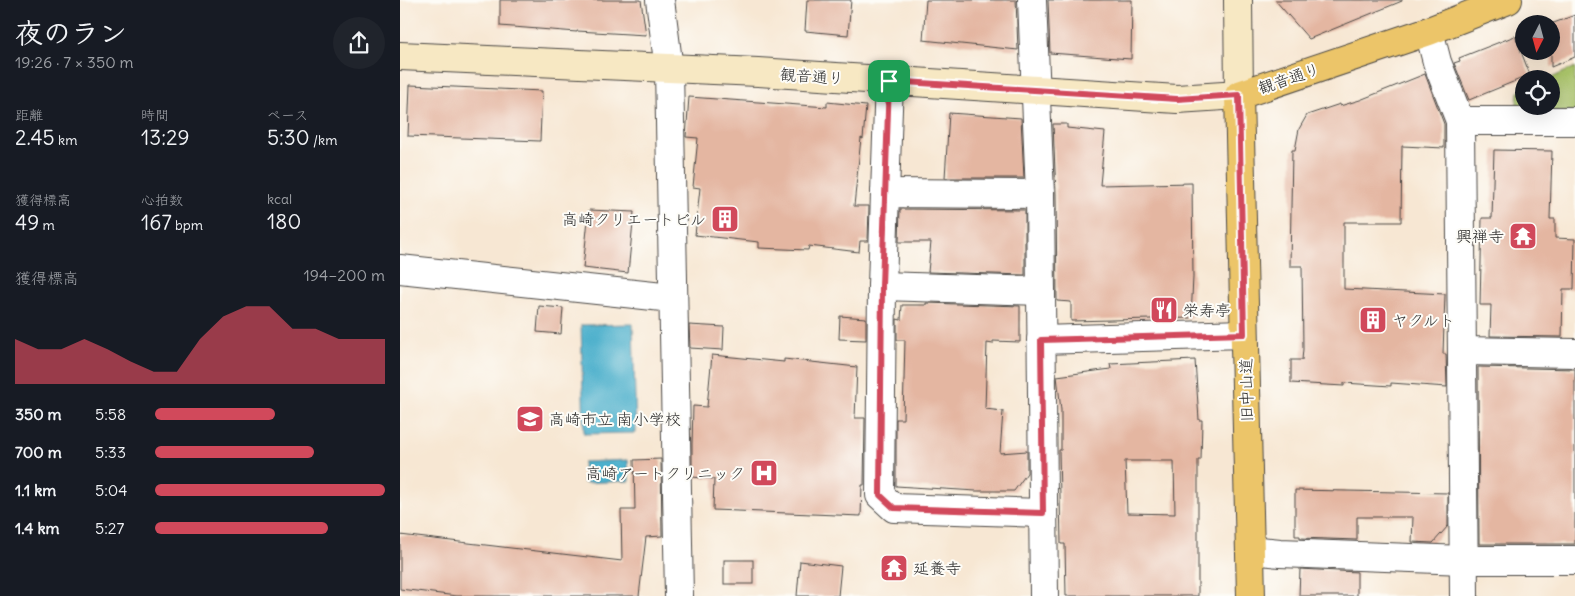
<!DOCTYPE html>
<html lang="ja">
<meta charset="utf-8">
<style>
body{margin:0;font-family:Delius,"Klee One",sans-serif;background:#20242c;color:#f1f3f6;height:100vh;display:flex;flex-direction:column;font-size:19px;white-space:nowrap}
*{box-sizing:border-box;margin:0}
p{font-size:16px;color:#9ea1a6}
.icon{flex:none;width:28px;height:28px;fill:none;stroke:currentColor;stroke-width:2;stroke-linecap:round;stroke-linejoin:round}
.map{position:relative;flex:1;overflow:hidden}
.details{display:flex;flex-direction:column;background:#171b24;width:400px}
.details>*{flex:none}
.needle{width:32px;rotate:186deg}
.controls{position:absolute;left:1115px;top:15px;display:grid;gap:10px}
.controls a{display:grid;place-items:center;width:45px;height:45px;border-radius:50%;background:#171b24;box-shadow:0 5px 20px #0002;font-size:25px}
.pin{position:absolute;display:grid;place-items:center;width:42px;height:42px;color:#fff;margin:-21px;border-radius:10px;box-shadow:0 2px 8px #0006}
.round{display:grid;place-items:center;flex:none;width:52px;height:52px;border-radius:26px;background:#20242c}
.overview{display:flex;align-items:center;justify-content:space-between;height:85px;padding:0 15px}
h1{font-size:28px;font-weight:600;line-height:38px}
.stats{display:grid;grid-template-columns:repeat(3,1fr);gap:8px;height:85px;padding:5px 15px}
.stats div{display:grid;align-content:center}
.stats b{font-size:21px;font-weight:600}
.stats small{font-size:14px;font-weight:400}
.stats p{font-size:14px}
.chart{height:140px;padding:10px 15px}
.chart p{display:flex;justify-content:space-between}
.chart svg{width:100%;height:90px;margin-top:5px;fill:#d1495b;opacity:.7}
ul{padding:0 15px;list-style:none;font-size:16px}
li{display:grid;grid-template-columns:80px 60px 1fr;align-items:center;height:38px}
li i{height:12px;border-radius:6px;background:#d1495b}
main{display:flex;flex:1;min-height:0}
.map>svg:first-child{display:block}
.green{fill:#a7c167;stroke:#697649}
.water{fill:#4db0cc;stroke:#3c6e7c}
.building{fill:#e4b6a1;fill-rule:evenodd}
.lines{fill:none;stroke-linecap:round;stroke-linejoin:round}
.street-casing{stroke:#4a4744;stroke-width:30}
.secondary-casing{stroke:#4a4744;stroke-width:30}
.primary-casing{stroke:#4a4744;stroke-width:30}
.street{stroke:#fff;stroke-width:28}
.secondary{stroke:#f7e8c3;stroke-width:28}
.primary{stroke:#ecc569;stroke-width:28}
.route-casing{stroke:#fff;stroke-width:10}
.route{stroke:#d1495b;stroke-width:6}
.labels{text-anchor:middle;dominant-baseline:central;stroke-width:4;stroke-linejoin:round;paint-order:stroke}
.street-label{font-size:16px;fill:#2b2b2b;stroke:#fdfcf7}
.poi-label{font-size:16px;fill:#2b2b2b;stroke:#fdfcf7;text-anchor:start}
</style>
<main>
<section class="details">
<div class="overview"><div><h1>夜のラン</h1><p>19:26 · 7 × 350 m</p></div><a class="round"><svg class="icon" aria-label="share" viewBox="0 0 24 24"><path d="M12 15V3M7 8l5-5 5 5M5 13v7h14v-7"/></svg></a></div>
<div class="stats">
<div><p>距離</p><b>2.45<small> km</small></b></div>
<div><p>時間</p><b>13:29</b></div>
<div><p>ペース</p><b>5:30<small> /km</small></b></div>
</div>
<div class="stats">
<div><p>獲得標高</p><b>49<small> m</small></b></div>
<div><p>心拍数</p><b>167<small> bpm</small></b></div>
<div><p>kcal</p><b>180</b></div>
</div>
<div class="chart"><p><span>獲得標高</span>194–200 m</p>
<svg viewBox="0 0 160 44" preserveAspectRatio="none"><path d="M0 44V22L10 27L20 27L30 22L40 27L50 33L60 38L70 38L80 22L90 11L100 6L110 6L120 17L130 17L140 22L150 22L160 22V44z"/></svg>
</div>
<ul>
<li><b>350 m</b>5:58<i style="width:52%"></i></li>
<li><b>700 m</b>5:33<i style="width:69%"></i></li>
<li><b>1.1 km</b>5:04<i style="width:100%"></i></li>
<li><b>1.4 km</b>5:27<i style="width:75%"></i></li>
</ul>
</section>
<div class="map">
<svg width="1175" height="596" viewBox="0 0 1175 596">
<rect width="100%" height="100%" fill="#fdfcf7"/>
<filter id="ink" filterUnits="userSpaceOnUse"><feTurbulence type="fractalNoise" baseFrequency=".02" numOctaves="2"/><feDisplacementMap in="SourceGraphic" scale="10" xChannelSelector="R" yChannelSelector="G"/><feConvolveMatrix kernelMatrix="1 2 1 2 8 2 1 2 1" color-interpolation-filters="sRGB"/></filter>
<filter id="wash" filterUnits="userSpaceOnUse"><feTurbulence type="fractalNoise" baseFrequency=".0096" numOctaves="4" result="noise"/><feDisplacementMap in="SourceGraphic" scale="20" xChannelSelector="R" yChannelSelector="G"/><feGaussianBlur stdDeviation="1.12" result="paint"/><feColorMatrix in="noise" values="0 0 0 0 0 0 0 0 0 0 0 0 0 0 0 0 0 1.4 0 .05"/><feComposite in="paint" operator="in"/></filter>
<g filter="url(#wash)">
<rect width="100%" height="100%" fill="#f7e7d3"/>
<polygon class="green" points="1175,67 1175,112 1116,112 1118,92 1124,89 1124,106 1151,106 1151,79 1149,79"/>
<g class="water">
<polygon points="233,324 236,433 184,434 181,325"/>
<polygon points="228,460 229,481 184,483 183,462"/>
</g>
<g id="blocks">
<g class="building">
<polygon points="100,0 241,0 246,35 177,31 177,32 100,26"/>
<polygon points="407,0 451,0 448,35 405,31"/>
<polygon points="526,0 616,0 618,50 523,40"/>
<polygon points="648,0 732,0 731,59 650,53"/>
<polygon points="875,0 1002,0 1002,1 909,39"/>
<polygon points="1175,15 1175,57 1151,67 1151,24"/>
<polygon points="1115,36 1130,75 1069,100 1054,63 1060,61 1059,58"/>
<polygon points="1025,74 1044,124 1044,148 1002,146 1001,222 944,222 944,289 1045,294 1043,354 1046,354 1047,387 991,383 991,386 944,383 944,386 891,383 891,360 902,360 903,349 902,266 890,266 892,150 895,150 899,129 907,115 940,104 940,106 960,100"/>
<polygon points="10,85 142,91 140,141 8,136"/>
<polygon points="289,97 427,107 427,102 466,106 463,139 461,138 454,206 469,206 468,241 460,241 459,252 409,246 408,250 359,248 359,242 295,235 300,188 293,187 298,138 286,137"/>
<polygon points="549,113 621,118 624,178 545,178"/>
<polygon points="653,124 667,124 667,128 705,132 700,185 792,183 793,277 791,318 671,321 671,302 657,301 656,194"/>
<polygon points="1094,150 1152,151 1150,219 1155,219 1155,238 1175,239 1174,289 1163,289 1162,337 1090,336 1091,305 1080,305 1082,218 1092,218"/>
<polygon points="500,209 625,210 625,275 528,272 531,242 499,242"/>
<polygon points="189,210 234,212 228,273 183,268"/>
<polygon points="526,303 620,306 620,342 593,341 593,344 587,343 585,409 603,411 600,453 627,451 627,473 614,491 576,491 496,486 496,419 503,419 505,340 497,340 497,319 501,320 502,305 526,305"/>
<polygon points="139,306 163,308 161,334 137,332"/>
<polygon points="440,316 466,318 466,340 439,339"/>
<polygon points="289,325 324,327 323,350 290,348"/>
<polygon points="312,355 384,362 384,359 457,367 455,418 465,418 464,485 462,485 461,516 313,510 314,479 292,477 292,444 293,406 307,407"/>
<path d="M795 360 799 420H802L801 460H798V596H666L665 544H661L659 450H661V410L657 376 711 369 710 364ZM725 461H774L775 514 727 513Z"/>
<polygon points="1078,367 1175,369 1175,544 1079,544"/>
<polygon points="261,459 262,536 246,537 239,596 57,596 0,589 0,535 222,561 221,510 235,510 234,460"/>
<polygon points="895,490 1048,493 1048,526 1033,543 1012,542 1013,517 957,517 957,540 900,538 900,536 895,536"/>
<rect x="324" y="560" width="29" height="24"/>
<polygon points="400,561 441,566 438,596 397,596"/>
<polygon points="900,569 957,572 957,596 899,596"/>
</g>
</g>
</g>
<g filter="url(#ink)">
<use href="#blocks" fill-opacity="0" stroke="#4a4744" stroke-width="1"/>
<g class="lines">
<defs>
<g id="street">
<polyline points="260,0 269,69 279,596"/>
<polyline points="632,0 640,194 644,596"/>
<polyline points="1029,31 1037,62 1060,121 1064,596"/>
<polyline points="1060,121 1175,121"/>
<polyline points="485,193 489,81"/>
<polyline points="640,194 485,193 482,286 480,495 494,508 643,513"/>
<polyline points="0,269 272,298"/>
<polyline points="482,286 641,291"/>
<polyline points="641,340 844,334"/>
<polyline points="1063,351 1175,353"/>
<polyline points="850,550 880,553 1064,560 1175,560"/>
</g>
<polyline id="secondary" points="0,56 358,72 777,99 839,95 838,0"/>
<polyline id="primary" points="851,596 839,95 1029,31 1108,0"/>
</defs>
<use href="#street" class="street-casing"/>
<use href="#secondary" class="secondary-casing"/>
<use href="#primary" class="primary-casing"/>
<use href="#street" class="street"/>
<use href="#secondary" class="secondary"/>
<use href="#primary" class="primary"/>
</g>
</g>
<g class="lines" filter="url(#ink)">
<defs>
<polygon id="route" points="489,81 777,99 839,95 844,334 641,340 643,513 494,508 480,495 482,286"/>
</defs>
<use href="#route" class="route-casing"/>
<use href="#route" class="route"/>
</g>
<defs>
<symbol id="building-square" viewBox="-11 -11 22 22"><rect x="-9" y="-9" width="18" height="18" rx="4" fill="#d1495b" stroke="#fdfcf7"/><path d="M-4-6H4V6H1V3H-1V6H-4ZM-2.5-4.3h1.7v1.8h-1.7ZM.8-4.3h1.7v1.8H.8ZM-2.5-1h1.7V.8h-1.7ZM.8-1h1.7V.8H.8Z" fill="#fff"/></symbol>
<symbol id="temple-square" viewBox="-11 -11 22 22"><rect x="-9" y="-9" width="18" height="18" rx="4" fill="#d1495b" stroke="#fdfcf7"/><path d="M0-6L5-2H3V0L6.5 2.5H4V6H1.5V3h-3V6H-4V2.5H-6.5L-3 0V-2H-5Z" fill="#fff"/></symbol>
<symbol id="restaurant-square" viewBox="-11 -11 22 22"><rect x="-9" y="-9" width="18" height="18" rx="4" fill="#d1495b" stroke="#fdfcf7"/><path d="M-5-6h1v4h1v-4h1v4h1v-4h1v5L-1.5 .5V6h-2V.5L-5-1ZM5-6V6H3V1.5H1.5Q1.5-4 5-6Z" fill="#fff"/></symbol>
<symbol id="school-square" viewBox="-11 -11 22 22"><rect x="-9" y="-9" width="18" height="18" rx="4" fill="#d1495b" stroke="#fdfcf7"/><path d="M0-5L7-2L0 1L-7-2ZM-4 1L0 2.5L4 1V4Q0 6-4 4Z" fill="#fff"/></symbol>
<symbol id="hospital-square" viewBox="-11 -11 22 22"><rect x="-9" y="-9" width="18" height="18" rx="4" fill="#d1495b" stroke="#fdfcf7"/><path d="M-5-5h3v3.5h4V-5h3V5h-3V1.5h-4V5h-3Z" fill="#fff"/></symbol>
</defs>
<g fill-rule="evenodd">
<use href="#building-square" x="309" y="203" width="32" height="32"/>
<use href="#temple-square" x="1107" y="220" width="32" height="32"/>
<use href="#restaurant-square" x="748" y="294" width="32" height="32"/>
<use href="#building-square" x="957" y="304" width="32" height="32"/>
<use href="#school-square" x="114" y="403" width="32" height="32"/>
<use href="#hospital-square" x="348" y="457" width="32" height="32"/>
<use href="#temple-square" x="478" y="552" width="32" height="32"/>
</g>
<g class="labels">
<g class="street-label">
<text transform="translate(412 76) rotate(4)">観音通り</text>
<text transform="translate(889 78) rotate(-19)">観音通り</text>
<text transform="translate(846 390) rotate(-91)">旧中山道</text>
</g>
<g class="poi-label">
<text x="306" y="219" text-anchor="end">高崎クリエートビル</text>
<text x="1104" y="236" text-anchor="end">興禅寺</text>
<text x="783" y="310">栄寿亭</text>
<text x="992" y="320">ヤクルト</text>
<text x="149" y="419">高崎市立 南小学校</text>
<text x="345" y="473" text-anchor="end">高崎アートクリニック</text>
<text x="513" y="568">延養寺</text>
</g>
</g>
</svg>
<div class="controls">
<a><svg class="needle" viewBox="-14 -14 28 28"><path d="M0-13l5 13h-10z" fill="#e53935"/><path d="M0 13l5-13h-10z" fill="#9ea1a6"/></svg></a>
<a><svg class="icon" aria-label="locate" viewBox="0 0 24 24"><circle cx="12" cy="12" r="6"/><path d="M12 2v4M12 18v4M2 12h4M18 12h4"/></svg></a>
</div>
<div class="pin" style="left:489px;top:81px;background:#1e9e55"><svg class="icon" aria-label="arrive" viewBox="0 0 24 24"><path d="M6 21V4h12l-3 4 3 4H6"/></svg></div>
</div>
</main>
